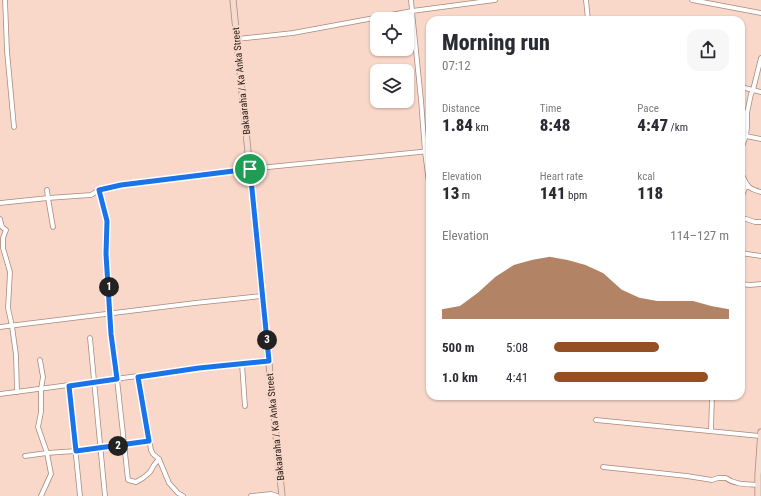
<!DOCTYPE html>
<meta charset="utf-8">
<style>
body{margin:0;font-family:"Roboto Condensed",sans-serif;background:#f7f7f7;color:#2b2b33;height:100vh;display:flex;flex-direction:column;font-size:15px;white-space:nowrap}
*{box-sizing:border-box;margin:0}
p{font-size:13px;color:#7c7c81}
.icon{flex:none;width:22px;height:22px;fill:none;stroke:currentColor;stroke-width:2;stroke-linecap:round;stroke-linejoin:round}
.map{position:relative;flex:1;overflow:hidden}
.details{position:absolute;left:426px;top:16px;width:319px;height:384px;display:flex;flex-direction:column;background:#fff;border-radius:12px;box-shadow:0 1px 3px #0004}
.details>*{flex:none}
.buttons{position:absolute;left:370px;top:12px;display:grid;gap:8px}
.buttons a{display:grid;place-items:center;width:44px;height:44px;border-radius:8px;background:#fff;box-shadow:0 1px 3px #0004;font-size:20px}
.pin{position:absolute;display:grid;place-items:center;width:34px;height:34px;color:#fff;margin:-17px;border:2px solid #fff;border-radius:50%;box-shadow:0 1px 4px #0007}
.km{position:absolute;width:20px;height:20px;margin:-10px;border-radius:50%;background:#222;color:#fff;font-size:11px;line-height:20px;text-align:center}
.round{display:grid;place-items:center;flex:none;width:42px;height:42px;border-radius:12px;background:#f7f7f7}
.headline{display:flex;align-items:center;justify-content:space-between;height:68px;padding:0 16px}
h1{font-size:22px;font-weight:800;line-height:30px}
.stats{display:grid;grid-template-columns:repeat(3,1fr);gap:6px;height:68px;padding:4px 16px}
.stats div{display:grid;align-content:center}
.stats b{font-size:17px;font-weight:800}
.stats small{font-size:11px;font-weight:400}
.stats p{font-size:11px}
.chart{height:112px;padding:8px 16px}
.chart p{display:flex;justify-content:space-between}
.chart svg{width:100%;height:72px;margin-top:4px;fill:#944f25;opacity:.7}
ul{padding:0 16px;list-style:none;font-size:13px}
li{display:grid;grid-template-columns:64px 48px 1fr;align-items:center;height:30px}
li i{height:10px;border-radius:5px;background:#944f25}
.map>svg:first-child{display:block}
.lines{fill:none;stroke-linecap:round;stroke-linejoin:round}
.street-casing{stroke:#a8897c;stroke-width:5.5}
.secondary-casing{stroke:#a8897c;stroke-width:7}
.street{stroke:#fff;stroke-width:4}
.secondary{stroke:#f5dbcf;stroke-width:5.5}
.route-casing{stroke:#fff;stroke-width:8}
.route{stroke:#1a73e8;stroke-width:5}
.labels{text-anchor:middle;dominant-baseline:central;stroke-width:4;stroke-linejoin:round;paint-order:stroke}
.street-label{font-size:10px;fill:#2f231e;stroke:#f9d7c9}
</style>
<div class="map">
<svg width="761" height="496" viewBox="0 0 761 496">
<rect width="100%" height="100%" fill="#f9d7c9"/>
<g class="lines">
<defs>
<g id="street">
<polyline points="5,0 7,51 14,127"/>
<polyline points="586,0 588,20"/>
<polyline points="692,0 761,13"/>
<polyline points="237,39 293,33 412,11 411,0"/>
<polyline points="741,87 761,92"/>
<polyline points="741,112 747,113 751,94 753,90 761,58"/>
<polyline points="747,113 747,128 746,136 761,139"/>
<polyline points="741,149 746,136"/>
<path d="M741 173C748 186 746 188 761 192"/>
<polyline points="47,190 48,198 53,227"/>
<polyline points="99,190 107,221 106,254 111,334 117,379 128,480 136,482 143,478 150,472 154,465 159,459"/>
<polyline points="430,191 425,152 421,100 412,11 495,0"/>
<polyline points="741,198 745,188 748,186"/>
<polyline points="0,203 48,198 91,195 99,190 121,185 250,169 430,151"/>
<polyline points="0,219 2,227 6,230 3,238 3,248 10,272 8,308 12,326 16,355 17,392"/>
<polyline points="741,219 742,220 746,219 755,222 761,222"/>
<polyline points="741,253 761,256"/>
<polyline points="741,284 750,285 761,284"/>
<polyline points="0,327 195,303 262,296"/>
<polyline points="90,338 105,496"/>
<polyline points="40,360 43,377 41,389 41,412 38,427 47,453 51,474 41,496"/>
<polyline points="242,364 245,406"/>
<polyline points="139,377 151,450 153,454 159,459 169,483 178,493 183,496"/>
<polyline points="69,386 80,496"/>
<polyline points="0,394 199,368 269,361"/>
<polyline points="596,420 760,436"/>
<polyline points="711,431 712,396"/>
<polyline points="25,456 47,453 76,451 149,441"/>
<path d="M603 467 687 476 712 480 718 478H726C735 485 748 484 758 485"/>
<polyline points="251,496 271,494 277,496"/>
</g>
<g id="secondary">
<polyline points="233,0 282,496"/>
<polyline points="758,496 758,475 761,432"/>
</g>
</defs>
<use href="#street" class="street-casing"/>
<use href="#secondary" class="secondary-casing"/>
<use href="#street" class="street"/>
<use href="#secondary" class="secondary"/>
</g>
<g class="lines">
<defs>
<polygon id="route" points="250,169 269,361 199,368 138,377 149,441 76,451 69,386 117,379 111,334 106,254 107,221 99,190 121,185"/>
</defs>
<use href="#route" class="route-casing"/>
<use href="#route" class="route"/>
</g>
<g class="labels">
<g class="street-label">
<text transform="translate(241 81) rotate(-96)">Bakaaraha / Ka Anka Street</text>
<text transform="translate(275 427) rotate(-96)">Bakaaraha / Ka Anka Street</text>
</g>
</g>
</svg>
<div class="buttons">
<a><svg class="icon" aria-label="locate" viewBox="0 0 24 24"><circle cx="12" cy="12" r="6"/><path d="M12 2v4M12 18v4M2 12h4M18 12h4"/></svg></a>
<a><svg class="icon" aria-label="layers" viewBox="0 0 24 24"><path d="M12 4l9 5-9 5-9-5zM3 14l9 5 9-5"/></svg></a>
</div>
<div class="pin" style="left:250px;top:169px;background:#1e9e55"><svg class="icon" aria-label="arrive" viewBox="0 0 24 24"><path d="M6 21V4h12l-3 4 3 4H6"/></svg></div>
<b class="km" style="left:109px;top:287px">1</b>
<b class="km" style="left:118px;top:446px">2</b>
<b class="km" style="left:267px;top:340px">3</b>
<section class="details">
<div class="headline"><div><h1>Morning run</h1><p>07:12</p></div><a class="round"><svg class="icon" aria-label="share" viewBox="0 0 24 24"><path d="M12 15V3M7 8l5-5 5 5M5 13v7h14v-7"/></svg></a></div>
<div class="stats">
<div><p>Distance</p><b>1.84<small> km</small></b></div>
<div><p>Time</p><b>8:48</b></div>
<div><p>Pace</p><b>4:47<small> /km</small></b></div>
</div>
<div class="stats">
<div><p>Elevation</p><b>13<small> m</small></b></div>
<div><p>Heart rate</p><b>141<small> bpm</small></b></div>
<div><p>kcal</p><b>118</b></div>
</div>
<div class="chart"><p><span>Elevation</span>114–127 m</p>
<svg viewBox="0 0 160 44" preserveAspectRatio="none"><path d="M0 44V38L10 36L20 28L30 18L40 11L50 8L60 6L70 8L80 11L90 16L100 26L110 31L120 33L130 33L140 33L150 36L160 38V44z"/></svg>
</div>
<ul>
<li><b>500 m</b>5:08<i style="width:60%"></i></li>
<li><b>1.0 km</b>4:41<i style="width:88%"></i></li>
</ul>
</section>
</div>
